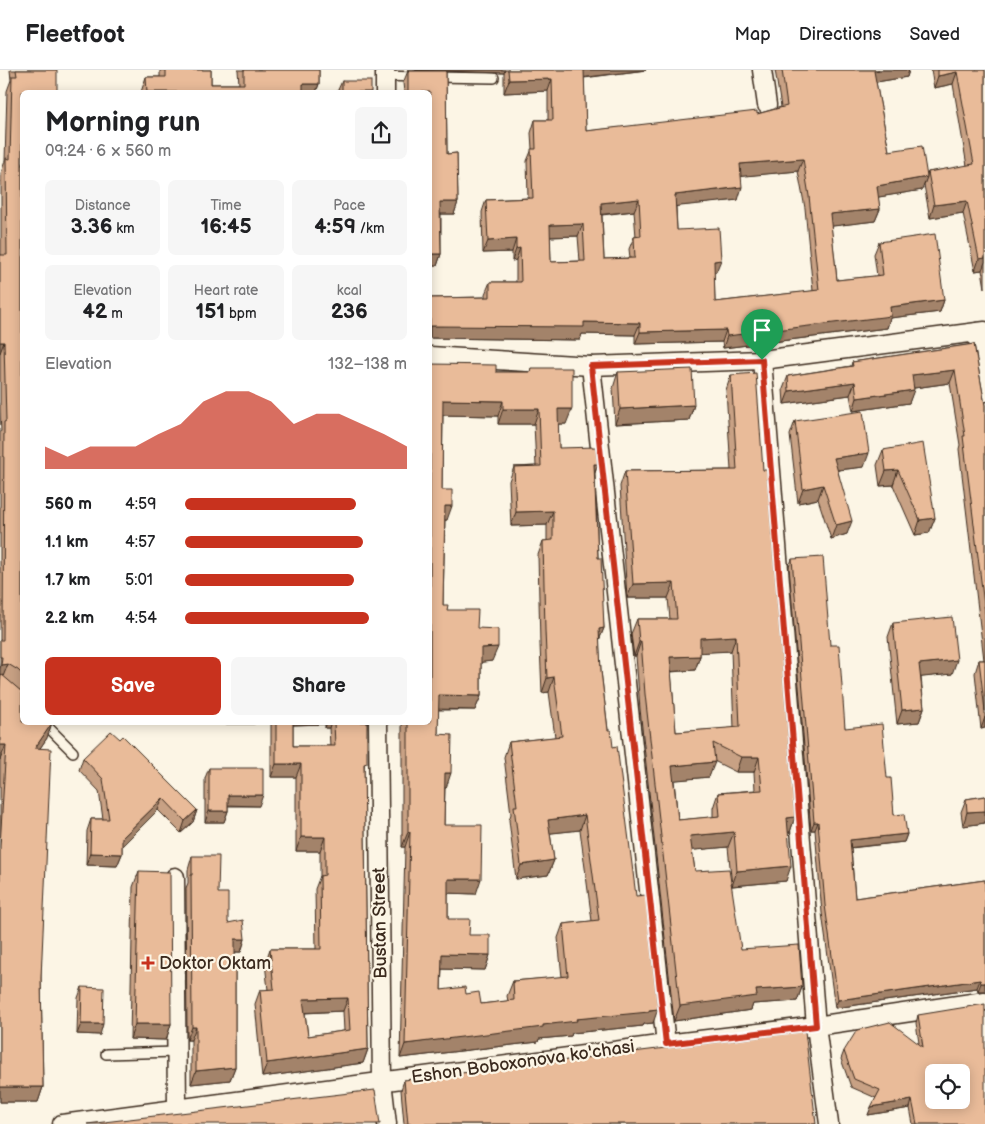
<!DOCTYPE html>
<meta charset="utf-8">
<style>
body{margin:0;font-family:"Balsamiq Sans",sans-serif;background:#f6f6f6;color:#202124;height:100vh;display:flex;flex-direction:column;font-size:19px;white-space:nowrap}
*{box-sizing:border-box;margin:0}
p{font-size:16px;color:#757577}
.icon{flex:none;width:28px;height:28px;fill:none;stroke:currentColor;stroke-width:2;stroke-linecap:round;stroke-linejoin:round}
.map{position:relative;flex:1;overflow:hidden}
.drawer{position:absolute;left:20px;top:20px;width:412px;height:635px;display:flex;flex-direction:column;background:#fff;border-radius:8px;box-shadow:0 2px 12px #0003}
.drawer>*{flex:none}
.tools{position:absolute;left:925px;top:994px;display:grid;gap:10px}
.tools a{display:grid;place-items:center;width:45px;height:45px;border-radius:8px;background:#fff;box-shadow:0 2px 12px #0003;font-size:25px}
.pin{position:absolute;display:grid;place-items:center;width:42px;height:42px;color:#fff;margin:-51px -21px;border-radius:50% 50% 50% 0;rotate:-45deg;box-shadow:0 0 5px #0007}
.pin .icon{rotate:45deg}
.round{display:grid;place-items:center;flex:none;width:52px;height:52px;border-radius:8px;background:#f6f6f6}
.overview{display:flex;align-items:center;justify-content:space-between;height:85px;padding:0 25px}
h1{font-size:28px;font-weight:800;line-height:38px}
.metrics{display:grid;grid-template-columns:repeat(3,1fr);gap:8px;height:85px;padding:5px 25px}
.metrics div{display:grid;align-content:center;border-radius:8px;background:#f6f6f6;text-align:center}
.metrics b{font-size:21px;font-weight:800}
.metrics small{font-size:14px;font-weight:400}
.metrics p{font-size:14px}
.chart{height:140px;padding:10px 25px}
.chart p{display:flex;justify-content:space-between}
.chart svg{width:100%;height:90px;margin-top:5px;fill:#c8321e;opacity:.7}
.action{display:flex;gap:10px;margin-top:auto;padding:10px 25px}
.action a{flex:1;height:58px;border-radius:8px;background:#c8321e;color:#fff;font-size:20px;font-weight:800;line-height:58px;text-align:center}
.action a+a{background:#f6f6f6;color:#202124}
ul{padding:0 25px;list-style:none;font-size:16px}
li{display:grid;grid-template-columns:80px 60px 1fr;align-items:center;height:38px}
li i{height:12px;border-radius:6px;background:#c8321e}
header{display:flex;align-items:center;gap:30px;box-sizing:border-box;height:70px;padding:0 25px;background:#fff;border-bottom:1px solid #e0e0e0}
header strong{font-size:24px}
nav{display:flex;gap:28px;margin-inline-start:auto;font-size:18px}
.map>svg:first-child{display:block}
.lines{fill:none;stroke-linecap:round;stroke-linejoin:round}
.service-casing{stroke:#3b2a1e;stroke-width:12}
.minor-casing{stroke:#3b2a1e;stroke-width:21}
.service{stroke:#fcf5e5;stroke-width:9}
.minor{stroke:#fcf5e5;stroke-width:18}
.wall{fill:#c8a184;stroke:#3b2a1e;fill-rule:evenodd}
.shaded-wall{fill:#a3836b;stroke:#3b2a1e}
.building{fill:#e9bb99;stroke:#3b2a1e;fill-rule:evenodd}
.route-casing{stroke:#fff;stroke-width:10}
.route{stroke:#c8321e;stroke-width:6}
.poi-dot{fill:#c8321e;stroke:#fcf5e5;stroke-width:2}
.labels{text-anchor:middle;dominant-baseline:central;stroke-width:4.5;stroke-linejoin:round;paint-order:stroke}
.street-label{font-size:18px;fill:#3b2a1e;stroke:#fcf5e5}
.poi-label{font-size:18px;fill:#3b2a1e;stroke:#fcf5e5;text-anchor:start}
</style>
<header>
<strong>Fleetfoot</strong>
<nav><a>Map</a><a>Directions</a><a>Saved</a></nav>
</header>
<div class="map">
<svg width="985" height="1054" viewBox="0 0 985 1054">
<rect width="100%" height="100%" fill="#fcf5e5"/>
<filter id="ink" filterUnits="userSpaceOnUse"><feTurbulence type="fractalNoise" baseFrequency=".02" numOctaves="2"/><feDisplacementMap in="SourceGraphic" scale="10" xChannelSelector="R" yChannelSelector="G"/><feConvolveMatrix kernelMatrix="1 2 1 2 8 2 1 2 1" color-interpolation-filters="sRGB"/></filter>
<g filter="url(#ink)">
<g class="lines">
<defs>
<g id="service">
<polyline points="385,6 416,7"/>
<polyline points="434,7 494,8"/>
<polyline points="43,652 73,682"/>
<polyline points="106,984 176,982"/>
</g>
<g id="minor">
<polyline points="762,0 767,35"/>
<polyline points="385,22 385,0"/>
<polyline points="977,262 985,322"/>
<polyline points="430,286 591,296 762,290 985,261"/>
<polyline points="762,290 816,956 829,1054"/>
<polyline points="591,296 666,974"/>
<polyline points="378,652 382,1011 387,1054"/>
<polyline points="175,807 177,1039"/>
<polyline points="62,1054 666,974 816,956 985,931"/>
</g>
</defs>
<use href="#service" class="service-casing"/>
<use href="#minor" class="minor-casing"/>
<use href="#service" class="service"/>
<use href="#minor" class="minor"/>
</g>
<g class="wall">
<polygon points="10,0 57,0 22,22 22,652 47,668 40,678 41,908 43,1017 38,1032 0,1032 0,363 1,361 0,338 0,185 1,185 1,103 5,91 7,21 11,10"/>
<polygon points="160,0 211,0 211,14 239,14 238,0 319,0 319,14 316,22 141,22 146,7 160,7"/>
<path d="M407 0H646L584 8 586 61 757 44 781 37 775 0H909L907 7 876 12 889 81 922 120 878 127 880 139 875 151 831 156 837 210 877 206 874 184 879 172 944 230 940 242 890 248 887 258 723 278 722 272 635 274V265L582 264 580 270 430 268V228L485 227V224L490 212H516V190L512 191V182L483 183 482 142 486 130 528 128 527 91 532 79 531 63 535 50H548V21L504 23V3ZM798 101 805 138 813 221 715 232 714 202H716L677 160 676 136 738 130 741 106ZM634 141 636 167H634L629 179 630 188 604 189 602 145ZM578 166 580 191 551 192 550 167Z"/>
<polygon points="931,0 985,0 985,218 982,200 975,201 963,143 930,148 924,115 928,102 967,96 953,14 934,18"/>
<polygon points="408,1 446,1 447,84 457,83 458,132 454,144 441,144 441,184 437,196 430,196 430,22 404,22 403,13"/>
<polygon points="342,11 371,22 337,22"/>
<polygon points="974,274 985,335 985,658 981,659 975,603 979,590 984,590 959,379 960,375 950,313 914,318 909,333 853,341 850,325 784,334 783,319 788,306 851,296 852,292"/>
<path d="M430 294 496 302H530L531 298 566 354H558L559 378 598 394 595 403 598 488 604 558 599 570 601 601 608 660 653 953 644 954 643 956 572 963 571 966 539 969 538 972 400 988 405 777H402V652H430ZM443 345 498 346V354H534L536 396 514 397 509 411 511 456 547 455V471H543L538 485 540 575 542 623 549 622 555 667 509 672 504 687 511 744 509 750 516 809 548 805 554 790 550 763 580 760 592 851 563 854 558 868 562 907 513 911 507 926 508 931 481 934 466 924 441 920 442 899 485 900 490 885 469 865 448 849V823L476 824 444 755 445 718H446L438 664V640H475L481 626V592L492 591 477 558 447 540 443 535 445 450H447L442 420Z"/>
<polygon points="618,302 694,335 689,350 615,354 613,318"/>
<path d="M731 305 763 400 795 747 790 762H788L786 811 732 816 728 777 692 780 695 801 741 879 802 917 797 931 753 934 751 940 674 951 640 639 636 586H634L631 564 637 549H670L668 528H627L620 416 625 401 731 400 726 320ZM731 581 734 658 676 662 671 602 695 600 700 586V582ZM714 691 736 702H754L755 720 718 723 713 738V747L678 750 674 710 709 707Z"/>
<polygon points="795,351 864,397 838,400 847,464 831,469 818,429 798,433 790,365"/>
<polygon points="883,380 935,448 929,463 915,465 893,415 880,416 877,395"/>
<polygon points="792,489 830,575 845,658 887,708 894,745 907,764 904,772 851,778 855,828 985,810 985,921 978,921 977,918 835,938 822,843 815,760 811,760 789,497"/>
<polygon points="893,553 952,604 921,607 924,638 919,652 897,654 888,567"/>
<path d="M271 652H367L364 701 368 979 363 993 262 1007 255 934 260 920H268L265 893 270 879H316L315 819 320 806V781H296V707H271ZM325 654V658H329L330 676H293V655ZM343 941 344 961 308 966 305 943Z"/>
<polygon points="120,669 197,740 193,752 181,763 158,740 122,776 122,784 117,796 86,795 87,761 91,749 103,749 99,721 79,700 83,688"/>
<polygon points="209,698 259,736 228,736 228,741 224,752 205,752 205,708"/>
<polygon points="985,726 985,753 963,756 961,742 966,729"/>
<polygon points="192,786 218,823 228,853 245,869 241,882 235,882 235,997 230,1010 191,1014 191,970 187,970 186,818 188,813 188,800"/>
<polygon points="139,801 171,954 166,970 130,969 133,817"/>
<polygon points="82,917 100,965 77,964 78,928"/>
<polygon points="918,945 985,1054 913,1054 910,1038 868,1045 876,1028 851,1017 841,989 844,981 919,973 916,953"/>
<polygon points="404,1010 816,1054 404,1054 401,1020"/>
</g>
<g class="shaded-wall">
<polygon points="407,0 505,0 504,3"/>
<polygon points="583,0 646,0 580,8"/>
<polygon points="879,0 909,0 907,7 870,13 874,1"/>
<polygon points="957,2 953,14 934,18 938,6"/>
<polygon points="552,9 548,21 504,23 509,10"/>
<polygon points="303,14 319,14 316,22 300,22"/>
<polygon points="803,89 798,101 735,107 740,94"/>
<polygon points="927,107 922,120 873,128 877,116"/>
<polygon points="742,117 738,130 671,137 675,125"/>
<polygon points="639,129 634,141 596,145 601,133"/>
<polygon points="967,131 963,143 930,148 934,135"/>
<polygon points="440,132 458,132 454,144 436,144"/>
<polygon points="880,139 875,151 825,157 830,144"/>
<polygon points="583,154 578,166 545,167 550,155"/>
<polygon points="516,169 512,182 483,183 488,171"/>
<polygon points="520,178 516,190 512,191 516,179"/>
<polygon points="430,184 441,184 437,196 430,196"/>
<polygon points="985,188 985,192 982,200 975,201 979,189"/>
<polygon points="721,190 716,202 710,203 714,191"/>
<polygon points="944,230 940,242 890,248 887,258 723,278 727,266 890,237"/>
<polygon points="584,252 640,253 635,265 582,264 580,270 430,268 430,256"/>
<polygon points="726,260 722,272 635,274 640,262"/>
<polygon points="0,272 4,272 0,283"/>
<polygon points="955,300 950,313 907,319 912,305"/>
<polygon points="855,312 850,325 784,334 789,321"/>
<polygon points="914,320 909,333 853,341 857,328"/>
<polygon points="443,330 503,331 498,346 438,345"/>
<polygon points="694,335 689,350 615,354 620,339"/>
<polygon points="503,339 539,339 534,354 498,354"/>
<polygon points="558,339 572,339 566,354 552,354"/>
<polygon points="869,383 864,397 829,401 834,388"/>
<polygon points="594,394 598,394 593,408"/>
<polygon points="898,400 893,415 880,416 886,401"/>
<polygon points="823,415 818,429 798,433 803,419"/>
<polygon points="445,436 452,436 447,450 440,450"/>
<polygon points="553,441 547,455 511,456 516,442"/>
<polygon points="935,448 929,463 915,465 920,450"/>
<polygon points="852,451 847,464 831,469 836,455"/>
<polygon points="674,513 668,528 627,528 633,514"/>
<polygon points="604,558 598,573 599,559"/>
<polygon points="736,566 731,581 695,583 700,568"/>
<polygon points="641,571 636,586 634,586 639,572"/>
<polygon points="498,577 492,591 476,593 481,578"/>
<polygon points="700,586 695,600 665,602 670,587"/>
<polygon points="957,590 952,604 914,608 919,594"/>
<polygon points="8,594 2,609 1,604 0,606 0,599 1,595"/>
<polygon points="554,607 549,622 542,623 547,608"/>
<polygon points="439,625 481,626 475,640 433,639"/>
<polygon points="924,638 919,652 897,654 902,640"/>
<polygon points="985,647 985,658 981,659"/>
<rect x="224" y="652" width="30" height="2"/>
<polygon points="289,652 326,652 325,654 288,655"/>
<polygon points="327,652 331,652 329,658 325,658"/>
<polygon points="52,653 47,668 30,693 35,678"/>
<polygon points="0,675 6,675 0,690"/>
<polygon points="741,687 759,687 754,702 736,702"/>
<polygon points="715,692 709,707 667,711 672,696"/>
<polygon points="276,694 301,694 296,707 271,707"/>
<polygon points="445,703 451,703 446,718 439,718"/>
<polygon points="228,725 263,725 259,736 224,735"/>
<polygon points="163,728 158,740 118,780 122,768"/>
<polygon points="197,740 193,752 181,763 185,751"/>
<polygon points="209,741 228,741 224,752 205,752"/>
<polygon points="985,741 985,753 963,756 967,742"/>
<polygon points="585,745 580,760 543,764 548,750"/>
<polygon points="795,747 790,762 781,763 787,748"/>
<polygon points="814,752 818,752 815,760 811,760"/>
<polygon points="408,762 410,762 405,777 402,777"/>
<polygon points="734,762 728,777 685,781 690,766"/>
<polygon points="907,764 904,772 847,778 850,770"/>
<polygon points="301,767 325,767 320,781 296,781"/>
<polygon points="90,783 122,784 117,796 86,795"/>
<polygon points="554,790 548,805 516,809 521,795"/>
<polygon points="791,796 786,811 732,816 737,801"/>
<polygon points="448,809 481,809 476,824 443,823"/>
<polygon points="235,869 245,869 241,882 230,882"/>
<polygon points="442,884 490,885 485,900 437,899"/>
<polygon points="980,910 977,918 835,938 838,930"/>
<polygon points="981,913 985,913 985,921 978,921"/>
<polygon points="802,917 797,931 753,934 751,940 674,951 680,936 756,920"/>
<polygon points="348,928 343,941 298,943 303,929"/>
<polygon points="658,939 653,953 644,954 643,956 572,963 571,966 539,969 538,972 400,988 405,974 543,955 576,949"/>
<polygon points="81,954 103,954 100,965 77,964"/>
<polygon points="135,954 171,954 166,970 130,969"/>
<polygon points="192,957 196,957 191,970 187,970"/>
<polygon points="368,979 363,993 262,1007 267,993"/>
<polygon points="235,997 230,1010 191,1014 196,1001"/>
<polygon points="0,1017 43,1017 38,1032 0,1032"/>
<polygon points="912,1030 910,1038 868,1045 871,1037"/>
</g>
<g class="building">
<polygon points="16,0 57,0 57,22 22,22 22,604 18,600 8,594 1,595 2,587 0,587 0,570 3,570 4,352 6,351 4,272 0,272 0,185 7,185 6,88 10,89 12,6 17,6"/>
<polygon points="166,0 211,0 211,14 244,14 244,0 319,0 319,14 303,14 303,22 147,22 146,7 166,7"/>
<path d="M508 0H584L586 61 757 41V44L787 36 782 0H879L874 1 889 81 922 76 927 107 877 116 880 139 830 144 837 210 883 205 879 172 935 164 944 230 890 237 891 246 727 266 726 260 640 262V253L584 252V257L430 256V228L490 227V212H521L520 178 516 179V169L488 171 486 130 533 128 531 79H536L535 50H553L552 9 509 10ZM803 89 809 126 819 220 715 232 714 191 721 190 719 158 677 160 675 125 742 117 740 94ZM639 129 641 166 634 167 635 188 604 189 601 133ZM583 154 585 191 551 192 550 155Z"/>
<polygon points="938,0 985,0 985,188 979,189 967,131 934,135 928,102 974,94 957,2 938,6"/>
<polygon points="408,1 446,1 447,84 457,83 458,132 440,132 441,184 430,184 430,22 408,22"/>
<rect x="342" y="11" width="29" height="11"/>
<polygon points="974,274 985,335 985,543 963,366 965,366 955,300 912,305 914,320 857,328 855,312 789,321 788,306 853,296 852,292"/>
<path d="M430 294 496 295V302H531V298H572V339H558L559 378 596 377 598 394H594L598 488H601L604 558 599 559 601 601 608 660H611L613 677 617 676 636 826 646 825 658 939 649 940V942L576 949 577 951 543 955V957L405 974 410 762H408V652H430ZM443 330 503 331V339H539L541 396 514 397 516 442 553 441V470L543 471 545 560 547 608 554 607 562 666 509 672 517 736H514L521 795 554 790 548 750 585 745 599 850 563 854 568 906 513 911 514 930 481 934 479 922 466 924 465 917 441 920 442 884 490 885V865H469L470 849H448V809H481L482 755H444L445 703H451L452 665 438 664 439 625 481 626V578L498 577V559L477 558 478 540H447L448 535H443L445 436H452V420H442Z"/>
<polygon points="692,299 694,335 620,339 618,302"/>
<path d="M756 303 763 400H767L795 747 787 748 791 796 737 801 734 762 690 766 695 801 729 799 741 879 799 875 802 917 756 920 757 926 680 936 645 624 641 571 639 572 637 549H677L674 513 633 514 625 401 737 400 731 305ZM736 566 740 657 676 662 670 587 700 586V568ZM713 673 741 687H759L762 720 718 723 720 746 678 750 672 696 715 692Z"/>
<polygon points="863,341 869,383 834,388 852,451 836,455 823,415 803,419 795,351"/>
<polygon points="923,373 935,448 920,450 898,400 886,401 883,380"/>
<polygon points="823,487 830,575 839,575 845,658 882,654 887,708 891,708 894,745 904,744 907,764 850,770 855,828 985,810 985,913 981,913 980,910 838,930 825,835 818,752 814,752 792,489"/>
<polygon points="952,547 957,590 919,594 924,638 902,640 893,553"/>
<polygon points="979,590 985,590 985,641"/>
<polygon points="1,604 22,622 22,652 52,653 35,678 51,679 41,908 43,1017 0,1017 0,776 6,675 0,675 0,619"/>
<path d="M276 652H293V676H335L334 652H367V693L364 694 368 979 267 993 260 920 274 919 270 879H321L320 806 325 805V767H301V694H276ZM348 928 350 960 308 966 303 929Z"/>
<polygon points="111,661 120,669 123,666 197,740 185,751 163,728 122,768 122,784 90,783 91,749 109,749 103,709 83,688"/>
<polygon points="209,698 263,698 263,725 228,725 228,741 209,741"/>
<polygon points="985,726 985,741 967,742 966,729"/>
<polygon points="192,786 219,786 218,823 228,823 228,853 243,850 245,869 235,869 235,997 196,1001 196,957 192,957 191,805 192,805"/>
<polygon points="139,801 170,802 171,954 135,954"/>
<polygon points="82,917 104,918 103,954 81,954"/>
<path d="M985 934V1054H917L912 1030 871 1037 880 1020 854 1009 844 981 857 960 890 952 923 977 918 945ZM934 1002H961V1030H934Z"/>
<polygon points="805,961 816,1054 408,1054 404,1010"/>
<polygon points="375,1020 380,1054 87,1054"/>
</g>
</g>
<g class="lines" filter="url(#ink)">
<defs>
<polygon id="route" points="762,290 816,956 666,974 591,296"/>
</defs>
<use href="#route" class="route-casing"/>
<use href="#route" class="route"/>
</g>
<path class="poi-dot" d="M145.5 885.5h5v5h5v5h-5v5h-5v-5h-5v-5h5z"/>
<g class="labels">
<g class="street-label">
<text transform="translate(380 853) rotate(-91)">Bustаn Street</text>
<text transform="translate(523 992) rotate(-8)">Eshon Boboxonova ko'chasi</text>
</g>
<g class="poi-label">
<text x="159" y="893">Doktor Oktam</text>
</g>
</g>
</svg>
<div class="tools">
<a><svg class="icon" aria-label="locate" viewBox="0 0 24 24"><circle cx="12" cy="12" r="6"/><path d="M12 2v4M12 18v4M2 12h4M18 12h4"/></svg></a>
</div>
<div class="pin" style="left:762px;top:290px;background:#1e9e55"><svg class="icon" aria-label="arrive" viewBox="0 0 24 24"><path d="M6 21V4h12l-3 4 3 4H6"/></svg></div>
<section class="drawer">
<div class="overview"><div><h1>Morning run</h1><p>09:24 · 6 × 560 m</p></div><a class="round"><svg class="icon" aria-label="share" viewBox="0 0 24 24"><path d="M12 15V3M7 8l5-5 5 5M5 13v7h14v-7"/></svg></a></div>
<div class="metrics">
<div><p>Distance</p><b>3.36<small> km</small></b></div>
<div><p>Time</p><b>16:45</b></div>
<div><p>Pace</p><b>4:59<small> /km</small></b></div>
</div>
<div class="metrics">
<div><p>Elevation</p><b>42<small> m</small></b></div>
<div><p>Heart rate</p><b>151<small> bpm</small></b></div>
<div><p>kcal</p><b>236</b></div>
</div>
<div class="chart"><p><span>Elevation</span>132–138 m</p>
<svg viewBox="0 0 160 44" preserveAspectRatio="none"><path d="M0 44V33L10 38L20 33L30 33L40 33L50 27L60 22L70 11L80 6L90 6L100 11L110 22L120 17L130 17L140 22L150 27L160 33V44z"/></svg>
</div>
<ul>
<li><b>560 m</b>4:59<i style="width:77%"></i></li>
<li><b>1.1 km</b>4:57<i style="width:80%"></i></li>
<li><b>1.7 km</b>5:01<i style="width:76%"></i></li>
<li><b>2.2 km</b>4:54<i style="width:83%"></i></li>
</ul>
<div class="action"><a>Save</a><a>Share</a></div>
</section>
</div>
